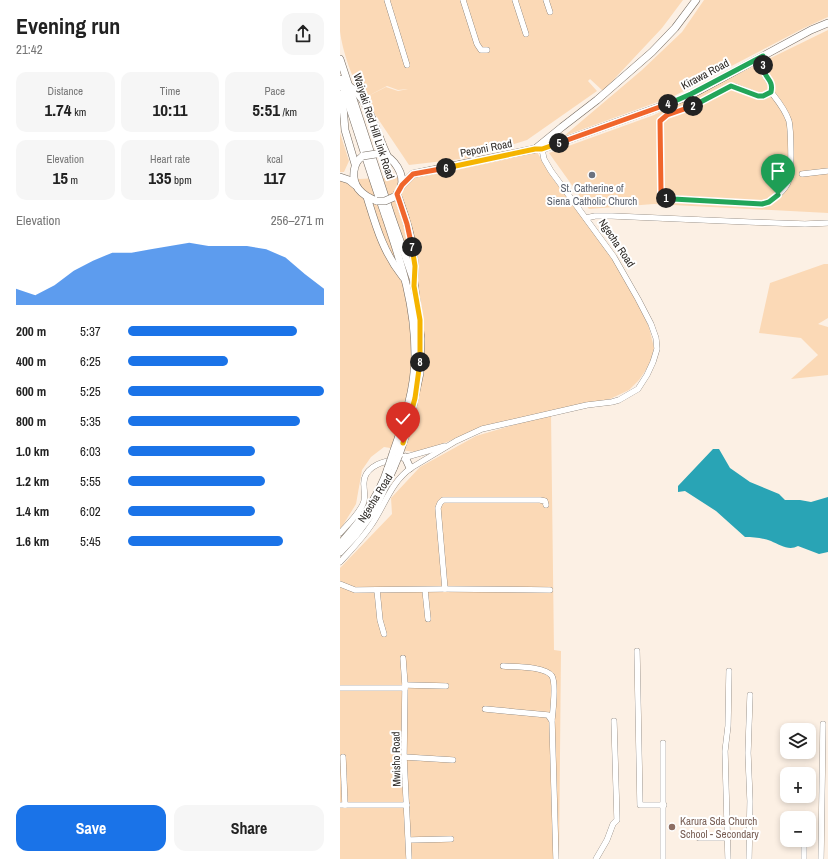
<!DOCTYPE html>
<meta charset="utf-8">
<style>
body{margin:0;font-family:"Archivo Narrow",sans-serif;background:#f6f6f6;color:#222;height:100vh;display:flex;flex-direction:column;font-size:15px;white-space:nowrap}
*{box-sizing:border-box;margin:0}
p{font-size:13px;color:#767676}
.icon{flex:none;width:22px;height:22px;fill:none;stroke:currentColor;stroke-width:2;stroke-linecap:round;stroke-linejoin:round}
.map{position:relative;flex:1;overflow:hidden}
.side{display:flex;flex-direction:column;background:#fff;width:340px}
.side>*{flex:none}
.controls{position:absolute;left:440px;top:723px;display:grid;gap:8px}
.controls a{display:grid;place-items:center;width:36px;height:36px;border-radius:8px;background:#fff;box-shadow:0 2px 6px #0003;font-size:20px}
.pin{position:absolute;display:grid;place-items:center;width:34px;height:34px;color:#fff;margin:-41px -17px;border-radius:50% 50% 50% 0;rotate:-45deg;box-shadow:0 0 4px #0007}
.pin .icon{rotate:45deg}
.km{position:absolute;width:20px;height:20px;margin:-10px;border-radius:50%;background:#222;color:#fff;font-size:11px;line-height:20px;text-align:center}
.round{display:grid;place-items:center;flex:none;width:42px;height:42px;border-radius:12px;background:#f6f6f6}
.overview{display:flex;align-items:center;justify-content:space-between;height:68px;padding:0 16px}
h1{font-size:22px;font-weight:700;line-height:30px}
.figures{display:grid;grid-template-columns:repeat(3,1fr);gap:6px;height:68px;padding:4px 16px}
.figures div{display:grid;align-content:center;border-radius:10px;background:#f6f6f6;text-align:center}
.figures b{font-size:17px;font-weight:700}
.figures small{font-size:11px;font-weight:400}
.figures p{font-size:11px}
.chart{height:112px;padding:8px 16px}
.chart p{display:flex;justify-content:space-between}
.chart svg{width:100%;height:72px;margin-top:4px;fill:#1a73e8;opacity:.7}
.action{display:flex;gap:8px;margin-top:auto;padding:8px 16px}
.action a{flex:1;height:46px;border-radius:12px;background:#1a73e8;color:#fff;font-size:16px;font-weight:700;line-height:46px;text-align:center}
.action a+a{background:#f6f6f6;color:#222}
ul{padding:0 16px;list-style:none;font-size:13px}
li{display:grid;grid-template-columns:64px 48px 1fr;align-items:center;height:30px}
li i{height:10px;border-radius:5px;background:#1a73e8}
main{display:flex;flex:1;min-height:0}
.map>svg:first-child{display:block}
.green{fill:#fbd9b6}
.water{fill:#29a4b5}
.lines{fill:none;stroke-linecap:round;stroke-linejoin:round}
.minor-casing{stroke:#746a60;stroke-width:6}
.major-casing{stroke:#746a60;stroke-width:8}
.minor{stroke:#fff;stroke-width:5.5}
.major{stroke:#fff;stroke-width:7}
.major-bridge-casing{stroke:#746a60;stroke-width:8;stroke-linecap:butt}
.major-bridge{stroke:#fff;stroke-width:7}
.split-1-casing{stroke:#fff;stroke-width:8}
.split-2-casing{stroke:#fff;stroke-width:8}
.split-3-casing{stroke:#fff;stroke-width:8}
.split-4-casing{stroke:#fff;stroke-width:8}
.split-5-casing{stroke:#fff;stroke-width:8}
.split-6-casing{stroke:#fff;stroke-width:8}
.split-7-casing{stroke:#fff;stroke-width:8}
.split-8-casing{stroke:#fff;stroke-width:8}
.split-9-casing{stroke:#fff;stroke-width:8}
.split-1{stroke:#22a559;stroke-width:5}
.split-2{stroke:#f0652b;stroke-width:5}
.split-3{stroke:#22a559;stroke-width:5}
.split-4{stroke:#22a559;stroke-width:5}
.split-5{stroke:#f0652b;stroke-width:5}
.split-6{stroke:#f5b400;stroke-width:5}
.split-7{stroke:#f0652b;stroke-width:5}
.split-8{stroke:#f5b400;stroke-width:5}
.split-9{stroke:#f5b400;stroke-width:5}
.worship-dot{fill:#6b7280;stroke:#fff;stroke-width:1.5}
.education-dot{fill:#8d6e63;stroke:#fff;stroke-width:1.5}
.labels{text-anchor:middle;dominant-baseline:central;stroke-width:4;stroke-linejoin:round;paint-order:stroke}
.street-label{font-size:11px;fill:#2c2824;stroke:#fff}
.worship-label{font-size:11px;fill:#5b616d;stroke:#fff}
.education-label{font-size:11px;fill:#785e54;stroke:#fff;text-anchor:start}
</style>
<main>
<section class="side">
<div class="overview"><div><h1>Evening run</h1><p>21:42</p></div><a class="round"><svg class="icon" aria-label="share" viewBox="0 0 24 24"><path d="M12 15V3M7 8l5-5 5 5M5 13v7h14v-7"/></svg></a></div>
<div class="figures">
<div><p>Distance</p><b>1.74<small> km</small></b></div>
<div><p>Time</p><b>10:11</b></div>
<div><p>Pace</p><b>5:51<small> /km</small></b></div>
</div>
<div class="figures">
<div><p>Elevation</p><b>15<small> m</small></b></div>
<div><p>Heart rate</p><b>135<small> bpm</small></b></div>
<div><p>kcal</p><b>117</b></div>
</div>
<div class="chart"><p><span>Elevation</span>256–271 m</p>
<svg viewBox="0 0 160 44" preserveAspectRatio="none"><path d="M0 44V34L10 38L20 32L30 23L40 17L50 12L60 12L70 10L80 8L90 6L100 8L110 8L120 8L130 10L140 15L150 25L160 34V44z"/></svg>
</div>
<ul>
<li><b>200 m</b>5:37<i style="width:86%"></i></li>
<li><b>400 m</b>6:25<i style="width:51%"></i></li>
<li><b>600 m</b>5:25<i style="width:100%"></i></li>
<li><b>800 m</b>5:35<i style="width:88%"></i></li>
<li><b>1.0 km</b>6:03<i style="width:65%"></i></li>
<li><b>1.2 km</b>5:55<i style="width:70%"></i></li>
<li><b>1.4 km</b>6:02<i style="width:65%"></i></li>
<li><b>1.6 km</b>5:45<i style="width:79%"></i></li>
</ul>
<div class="action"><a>Save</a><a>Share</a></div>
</section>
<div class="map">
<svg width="488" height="859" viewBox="0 0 488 859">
<rect width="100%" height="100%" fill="#fcf0e4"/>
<g class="green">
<path d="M0 0H343L322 28 263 91 250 79 248 81 257 91 187 140 129 158 69 165 24 98 46 87 58 91 68 89 58 90 47 86 24 98C13 82 2 50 0 31 0 21 0 10 0 0Z"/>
<polygon points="364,0 488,0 488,17 464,28 334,96 224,136 302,70 342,32"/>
<polygon points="488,30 488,213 314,204 249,209 209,153 314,115"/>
<polygon points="0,133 9,161 4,172 0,172"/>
<polygon points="197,152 213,179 235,206 281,268 309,327 314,348 310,364 299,380 289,390 270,399 143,426 98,446 74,452 44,447 31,457 22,470 16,504 0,530 0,180 77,176 118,169"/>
<polygon points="484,264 488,264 488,318 478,324 488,327 488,375 451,379 478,355 461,338 419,333 430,283"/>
<polygon points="211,414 214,650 221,651 219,859 0,859 0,568 52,514 51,498 80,467 136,436"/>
</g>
<path class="water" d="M373 449H379L390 468 410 482 439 494 445 500H460L471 502 488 497V552L479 554 458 546C449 551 440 545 431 541 423 538 414 537 405 537L376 511 345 491 338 492V486Z"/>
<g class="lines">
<defs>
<g id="minor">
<polyline points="47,0 67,65"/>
<polyline points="123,0 137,44 141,50 147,50"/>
<polyline points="175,0 186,34"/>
<polyline points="206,0 210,12"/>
<path d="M423 56C423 61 422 69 424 73 427 81 433 82 431 92"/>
<path d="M394 86 419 96H423L431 92C438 101 445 109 449 121 451 130 452 171 449 180 446 190 432 202 422 204L326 198 323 195 321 191 320 121 327 115 354 106 388 87Z"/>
<polyline points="462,174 488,171"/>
<polyline points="246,218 255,216 272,216 409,222 465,224 488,223"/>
<polyline points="63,458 105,446"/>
<path d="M0 533C8 524 18 515 23 504 26 497 24 493 24 486 22 469 39 462 53 460"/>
<path d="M0 562C11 550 23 538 32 524 45 505 51 482 71 468L116 441 142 429 247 405 272 402 279 400 298 389 307 375 313 362 317 349 316 338 311 324 298 299 274 257 211 171 204 159 202 149"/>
<polyline points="0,584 15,590 105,589 210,590"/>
<polyline points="105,589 98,508 100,503 103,500 200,500 205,501 206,505"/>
<polyline points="37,590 40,620 44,634"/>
<polyline points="85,590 88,619"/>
<polyline points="297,651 300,805 324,805"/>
<polyline points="63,658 65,685 64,757 69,859"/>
<path d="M163 666C175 667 205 666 212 676 216 683 213 711 212 720"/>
<polyline points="65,685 106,686"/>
<polyline points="0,688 65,688"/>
<polyline points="145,709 208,715 212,721 216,859"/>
<polyline points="323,743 323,859"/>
<polyline points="3,757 5,805"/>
<polyline points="64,757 113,760"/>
<polyline points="0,805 67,805"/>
<polyline points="359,838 388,838"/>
<polyline points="69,840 111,839"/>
<polyline points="256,859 267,840 273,824 277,820 274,721"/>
<polyline points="388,859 385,751 388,726 389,671"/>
<polyline points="409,859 410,801 408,753 410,695"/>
<polyline points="464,859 464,840"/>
<polyline points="481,859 483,724"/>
</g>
<g id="major">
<polyline points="0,59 51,215 74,281 81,339 80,373 69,425 59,455"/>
<path d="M0 79C15 122 28 166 43 209 60 260 75 301 75 356 75 389 64 422 53 453"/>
<path d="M9 86C29 98 37 135 47 155"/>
<polyline points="2,94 5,130 15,164"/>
<polyline points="195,149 222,127 257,100 312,52 335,28 356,0"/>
<path d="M42 154C54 158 65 174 61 187"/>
<path d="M23 156C17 160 15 164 14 171 12 187 23 196 37 201"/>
<polyline points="0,177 9,180 15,185"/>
<polyline points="62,185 73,174 195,149 202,149 333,102 351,95 471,30 488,23"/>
<path d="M57 194C67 220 77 251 74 280"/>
<path d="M27 197C36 226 43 252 63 277"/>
<polyline points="65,457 70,468"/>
<path d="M0 544C21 521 39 497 48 468"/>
<polyline points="0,552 16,535 34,511 54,467"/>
</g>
</defs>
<use href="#minor" class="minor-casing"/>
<use href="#major" class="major-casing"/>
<use href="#minor" class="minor"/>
<use href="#major" class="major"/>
<defs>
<g id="major-bridge">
<polyline points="23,156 36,154"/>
<polyline points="37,201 45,201 54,197"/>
<polyline points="54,467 59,455"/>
<polyline points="48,468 53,453"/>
</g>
</defs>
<use href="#major-bridge" class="major-bridge-casing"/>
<use href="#major-bridge" class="major-bridge"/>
</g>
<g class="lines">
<defs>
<polyline id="split-1" points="326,198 333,199 422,204 429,202 438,195"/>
<polyline id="split-2" points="326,198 321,191 320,121 327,115 353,106"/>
<path id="split-3" d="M353 106 391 86 418 96H423L431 92C434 78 423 79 423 65"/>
<polyline id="split-4" points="328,104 351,94 423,56 423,65"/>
<polyline id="split-5" points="219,143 328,104"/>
<polyline id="split-6" points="106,168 195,149 202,149 219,143"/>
<polyline id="split-7" points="72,247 67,224 57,194 62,185 73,174 106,168"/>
<polyline id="split-8" points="72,247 75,266 74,286 80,320 80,362"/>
<polyline id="split-9" points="63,443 75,398 80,362"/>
</defs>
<use href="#split-1" class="split-1-casing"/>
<use href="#split-2" class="split-2-casing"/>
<use href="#split-3" class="split-3-casing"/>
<use href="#split-4" class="split-4-casing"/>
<use href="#split-5" class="split-5-casing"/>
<use href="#split-6" class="split-6-casing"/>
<use href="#split-7" class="split-7-casing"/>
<use href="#split-8" class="split-8-casing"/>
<use href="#split-9" class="split-9-casing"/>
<use href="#split-1" class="split-1"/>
<use href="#split-2" class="split-2"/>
<use href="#split-3" class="split-3"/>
<use href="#split-4" class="split-4"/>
<use href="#split-5" class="split-5"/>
<use href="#split-6" class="split-6"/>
<use href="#split-7" class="split-7"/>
<use href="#split-8" class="split-8"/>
<use href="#split-9" class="split-9"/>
</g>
<circle class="worship-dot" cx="252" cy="175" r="4"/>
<circle class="education-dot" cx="332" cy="827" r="4"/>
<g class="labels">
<g class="street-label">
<text transform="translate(365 74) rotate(-28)">Kirawa Road</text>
<text transform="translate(34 126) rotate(72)">Waiyaki Red Hill Link Road</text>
<text transform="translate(146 148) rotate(-11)">Peponi Road</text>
<text transform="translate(277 243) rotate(56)">Ngecha Road</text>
<text transform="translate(35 498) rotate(-58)">Ngecha Road</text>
<text transform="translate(56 759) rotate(-91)">Mwisho Road</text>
</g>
<g class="worship-label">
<text x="252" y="188">St. Catherine of<tspan x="252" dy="13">Siena Catholic Church</tspan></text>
</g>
<g class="education-label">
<text x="340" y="821">Karura Sda Church<tspan x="340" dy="13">School - Secondary</tspan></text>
</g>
</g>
</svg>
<div class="controls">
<a><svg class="icon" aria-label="layers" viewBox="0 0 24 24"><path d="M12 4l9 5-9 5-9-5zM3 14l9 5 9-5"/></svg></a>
<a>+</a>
<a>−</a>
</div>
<div class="pin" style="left:438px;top:195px;background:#1e9e55"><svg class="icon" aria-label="arrive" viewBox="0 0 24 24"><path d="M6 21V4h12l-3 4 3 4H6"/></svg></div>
<div class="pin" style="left:63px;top:443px;background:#d93025"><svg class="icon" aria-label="check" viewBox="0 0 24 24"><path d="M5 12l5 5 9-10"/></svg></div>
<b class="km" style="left:326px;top:198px">1</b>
<b class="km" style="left:353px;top:106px">2</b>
<b class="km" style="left:423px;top:65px">3</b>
<b class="km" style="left:328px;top:104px">4</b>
<b class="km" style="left:219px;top:143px">5</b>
<b class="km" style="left:106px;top:168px">6</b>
<b class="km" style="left:72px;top:247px">7</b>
<b class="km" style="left:80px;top:362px">8</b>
</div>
</main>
